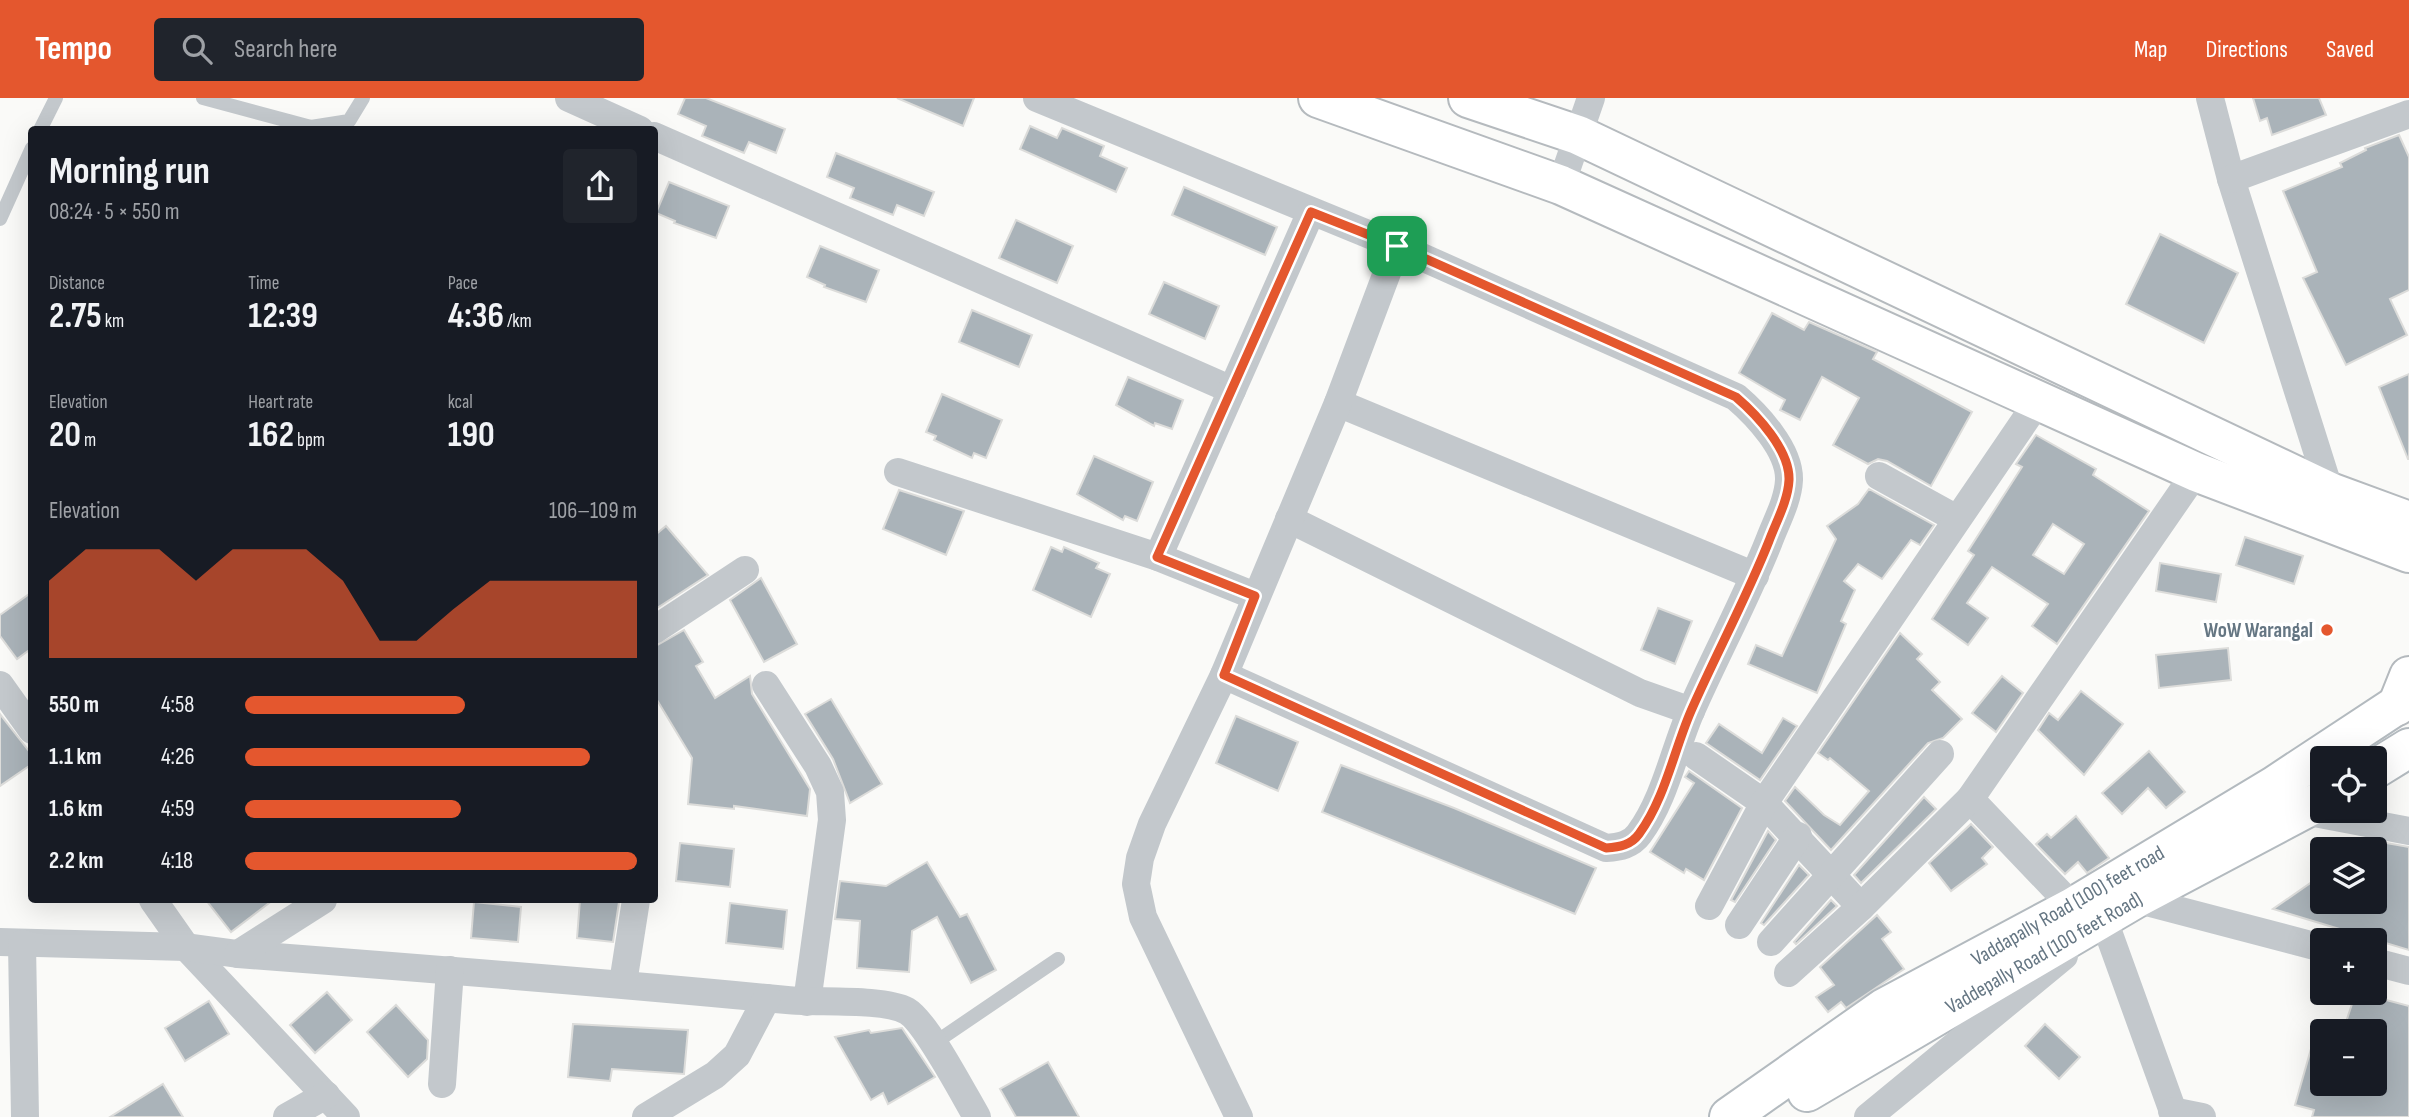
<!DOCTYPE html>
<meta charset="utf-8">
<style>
body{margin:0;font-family:"Sofia Sans Condensed",sans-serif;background:#20242c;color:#f1f3f6;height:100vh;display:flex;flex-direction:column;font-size:26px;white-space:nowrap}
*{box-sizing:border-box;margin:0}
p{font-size:23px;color:#9ea1a6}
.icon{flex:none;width:38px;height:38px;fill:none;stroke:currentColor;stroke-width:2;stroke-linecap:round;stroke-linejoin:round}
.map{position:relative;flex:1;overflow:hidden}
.panel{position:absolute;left:28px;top:28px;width:630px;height:777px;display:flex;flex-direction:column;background:#171b24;border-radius:7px;box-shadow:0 7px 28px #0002}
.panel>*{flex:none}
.buttons{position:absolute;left:2310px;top:648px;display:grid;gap:14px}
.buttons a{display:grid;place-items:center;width:77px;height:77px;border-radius:7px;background:#171b24;box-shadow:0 7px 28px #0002;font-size:35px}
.pin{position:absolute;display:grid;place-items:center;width:60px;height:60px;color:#fff;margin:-30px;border-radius:14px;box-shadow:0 4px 10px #0006}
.round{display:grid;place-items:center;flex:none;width:74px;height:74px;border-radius:7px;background:#20242c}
.headline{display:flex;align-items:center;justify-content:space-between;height:119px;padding:0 21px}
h1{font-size:38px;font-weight:700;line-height:52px}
.stats{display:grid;grid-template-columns:repeat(3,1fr);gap:10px;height:119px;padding:7px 21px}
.stats div{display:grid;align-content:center}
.stats b{font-size:35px;font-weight:700}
.stats small{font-size:19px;font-weight:400}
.stats p{font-size:19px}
.chart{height:196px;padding:14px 21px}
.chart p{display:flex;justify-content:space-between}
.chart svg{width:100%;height:126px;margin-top:7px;fill:#e4572e;opacity:.7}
ul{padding:0 21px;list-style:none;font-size:23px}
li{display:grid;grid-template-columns:112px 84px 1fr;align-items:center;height:52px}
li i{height:18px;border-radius:9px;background:#e4572e}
header{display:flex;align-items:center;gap:42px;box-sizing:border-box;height:98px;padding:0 35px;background:#e4572e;color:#fff}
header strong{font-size:33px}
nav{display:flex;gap:38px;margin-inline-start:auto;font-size:24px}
.search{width:490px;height:63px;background:#20242c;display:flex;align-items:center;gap:18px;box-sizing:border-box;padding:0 24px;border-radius:7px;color:#9ea1a6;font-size:26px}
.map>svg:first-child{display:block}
.building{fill:#aab3b9;stroke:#dcdcda;stroke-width:2;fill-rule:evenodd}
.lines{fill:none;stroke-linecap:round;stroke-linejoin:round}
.secondary-casing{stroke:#b3babf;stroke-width:42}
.primary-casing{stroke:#b5babe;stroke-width:42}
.highway-casing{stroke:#b4b9bd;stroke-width:42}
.lane{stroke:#c3c8cc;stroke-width:14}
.street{stroke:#c3c8cc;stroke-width:28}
.secondary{stroke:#fff;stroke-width:38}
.primary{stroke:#fff;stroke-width:38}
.highway{stroke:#fff;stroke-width:38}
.route-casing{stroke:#fff;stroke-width:14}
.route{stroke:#e4572e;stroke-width:9}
.poi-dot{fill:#e4572e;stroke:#fff;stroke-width:2.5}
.labels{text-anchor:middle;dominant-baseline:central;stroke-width:7;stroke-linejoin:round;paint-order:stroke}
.poi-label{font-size:21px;font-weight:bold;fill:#657683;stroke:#fff;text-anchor:end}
.street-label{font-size:21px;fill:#657683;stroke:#fff}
</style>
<header>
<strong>Tempo</strong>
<div class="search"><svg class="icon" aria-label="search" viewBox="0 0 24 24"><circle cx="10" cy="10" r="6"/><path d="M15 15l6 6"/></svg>Search here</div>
<nav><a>Map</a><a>Directions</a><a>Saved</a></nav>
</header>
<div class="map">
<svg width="2409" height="1019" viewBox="0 0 2409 1019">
<rect width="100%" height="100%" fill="#fafaf8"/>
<g class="building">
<polygon points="685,0 706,0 785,31 776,55 749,44 744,55 702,38 706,28 678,16"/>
<polygon points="897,0 974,0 963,28"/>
<polygon points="2253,0 2319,0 2326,17 2272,37 2267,20 2260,23"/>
<polygon points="1030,28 1057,40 1062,30 1104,48 1100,58 1127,70 1116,94 1020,51"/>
<polygon points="2399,37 2409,59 2409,192 2390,201 2407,237 2346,267 2303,180 2317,174 2283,93 2342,69 2340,65 2366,52 2365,50"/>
<polygon points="836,55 934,94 924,118 897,107 893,117 850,100 854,90 827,79"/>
<polygon points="669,84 729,108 716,140 674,125 675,123 656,115"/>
<polygon points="1184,89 1277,129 1265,157 1172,117"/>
<polygon points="1016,122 1073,148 1057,185 999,160"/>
<polygon points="2160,136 2238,175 2204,245 2126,206"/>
<polygon points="820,148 879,172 866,204 824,189 825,187 807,179"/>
<polygon points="1164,184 1219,208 1205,241 1149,216"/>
<polygon points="972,212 1032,237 1019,269 959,244"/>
<polygon points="1772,215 1804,232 1809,224 1877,254 1873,261 1972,314 1931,388 1887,363 1878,361 1868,366 1833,347 1859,300 1822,279 1800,322 1780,312 1785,302 1739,275"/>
<polygon points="2409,276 2409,361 2408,361 2379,289"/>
<polygon points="1128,279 1183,302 1172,331 1155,325 1154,328 1116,307"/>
<polygon points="942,296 1002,322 986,360 974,355 972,360 934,342 936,338 926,334"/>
<path d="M2036 337 2096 371 2093 377 2149 413 2057 546 2032 528 2048 506 1992 469 1967 505 1988 520 1968 547 1932 521 1974 457 1968 453 2022 369 2016 366ZM2053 426 2084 446 2064 476 2033 457Z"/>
<polygon points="1094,358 1153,384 1137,423 1125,418 1123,422 1077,396"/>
<polygon points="1869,391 1934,427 1920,447 1911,442 1882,481 1858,466 1844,483 1855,492 1841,523 1846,526 1817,595 1748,566 1756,547 1782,558 1836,441 1827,428 1858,406"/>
<polygon points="899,392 964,413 946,457 883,431"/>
<polygon points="666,428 708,477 654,512 654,438"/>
<polygon points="2245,439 2303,458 2294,486 2236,467"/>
<polygon points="1051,449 1062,454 1064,449 1099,465 1096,470 1110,476 1091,519 1033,492"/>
<polygon points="2160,465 2221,476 2216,504 2156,493"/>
<polygon points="761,480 797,546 764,564 730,502"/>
<polygon points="32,494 32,550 17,561 0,538 0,517"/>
<polygon points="1658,510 1692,523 1675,566 1641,552"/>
<polygon points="684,532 703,564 696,568 715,600 750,578 752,596 810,691 807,718 734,708 734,711 688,706 692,660 654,597 654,549"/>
<polygon points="1900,535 1922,556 1917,561 1940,584 1932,592 1962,621 1943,640 1928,645 1831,752 1785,703 1795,689 1824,717 1840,727 1869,693 1830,660 1828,662 1818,655"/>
<polygon points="2228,550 2231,582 2159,590 2156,557"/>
<polygon points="2002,578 2023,595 1996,634 1972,615"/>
<polygon points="2081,593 2123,626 2084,677 2038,632 2049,615 2058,622"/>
<polygon points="831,601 882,686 850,705 833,661 805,616"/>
<polygon points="0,616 32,657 32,666 0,688"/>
<polygon points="1236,618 1298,644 1278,693 1216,665"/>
<polygon points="1783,620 1797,628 1760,682 1706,645 1719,626 1762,655"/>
<polygon points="2149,653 2185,694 2166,710 2148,690 2122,716 2102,695"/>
<polygon points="1341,667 1454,710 1596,770 1575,816 1322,714"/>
<polygon points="1689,673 1742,710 1704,782 1686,771 1684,775 1650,754 1694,685 1685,679"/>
<polygon points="1924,699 1936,711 1861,785 1854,777"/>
<polygon points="2076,718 2109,760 2087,775 2078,764 2065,776 2036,746 2047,736 2051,740"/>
<polygon points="1971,726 1993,749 1982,760 1987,766 1951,793 1929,765"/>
<polygon points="1768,733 1776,742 1735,804 1731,802"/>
<polygon points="2375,743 2409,749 2409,852 2273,811 2322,777 2322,803 2375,803"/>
<polygon points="680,745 734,751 730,789 676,783"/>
<polygon points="927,764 960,819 967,816 996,872 971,885 937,819 912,833 909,874 857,870 860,823 835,821 840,783 886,788"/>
<polygon points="1799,767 1809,777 1764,827 1761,825"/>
<polygon points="206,802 273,802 231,834"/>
<polygon points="580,802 619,804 613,844 577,840"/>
<polygon points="1831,802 1837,808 1796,846 1794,844"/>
<polygon points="474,804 521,809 518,844 471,840"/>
<polygon points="730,805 787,812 783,851 726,845"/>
<polygon points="1877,817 1891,834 1882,841 1904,871 1846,910 1841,904 1828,914 1816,899 1834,887 1820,869"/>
<polygon points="327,894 352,922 315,955 290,927"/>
<polygon points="2356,894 2409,908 2409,1019 2312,1019 2314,1012 2295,1007 2317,930 2322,931 2322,985 2375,985 2375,933 2343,933"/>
<polygon points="209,903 229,936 185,963 165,930"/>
<polygon points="396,907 428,942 427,961 408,979 367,934"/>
<polygon points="573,926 688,932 684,976 612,971 610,983 568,979"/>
<polygon points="2045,926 2080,959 2059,981 2025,948"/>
<polygon points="902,930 935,979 888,1006 883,995 871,1002 835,939 869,932 871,935"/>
<polygon points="1048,964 1079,1019 1016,1019 1000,991"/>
<polygon points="163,986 183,1019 110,1019"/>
</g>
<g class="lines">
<defs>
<g id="secondary">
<polyline points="2375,671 2409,650"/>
<polyline points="1807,994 2135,801 2322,702"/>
<polyline points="1729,1019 1884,910 2073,809 2274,688 2409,599"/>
</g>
<g id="primary">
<polyline points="1318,0 1561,87 2196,374 2409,455"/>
<polyline points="1468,0 1578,37 2330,394 2409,423"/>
</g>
<polyline id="highway" points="2397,608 2409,578"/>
</defs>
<use href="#secondary" class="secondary-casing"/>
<use href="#primary" class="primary-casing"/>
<use href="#highway" class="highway-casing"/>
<g class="lane">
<polyline points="203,0 311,29 349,23 363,0"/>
<polyline points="40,32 56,0"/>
<polyline points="0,121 32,50"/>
<polyline points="933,946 1058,861"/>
</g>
<g class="street">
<polyline points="569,0 640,32"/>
<path d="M1037 0 1397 148 1736 299C1757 317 1790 352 1789 382 1788 403 1776 424 1769 443 1746 501 1716 556 1691 613 1674 652 1665 701 1639 736 1631 747 1620 749 1606 750L1224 577"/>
<polyline points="2210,0 2231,81 2330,394"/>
<polyline points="654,38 1232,292"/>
<polyline points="2231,81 2409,16"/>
<polyline points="1561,87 1591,0"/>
<polyline points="1338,305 1755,478"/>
<polyline points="898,374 1158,459 1255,498"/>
<polyline points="1879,378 1957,421"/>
<polyline points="1289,421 1640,595 1691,613"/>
<polyline points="1158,459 1311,114"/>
<polyline points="654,532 745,472"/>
<polyline points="0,587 32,632"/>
<polyline points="766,587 818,668 830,694 832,722 807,904"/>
<polyline points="1696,658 1764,705 1861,809"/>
<polyline points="1970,701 2073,809 2106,828 2175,1019"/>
<polyline points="2304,713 2409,733"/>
<polyline points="2135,801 2322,850"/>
<polyline points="153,802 186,849 346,1019"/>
<polyline points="1709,808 1764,705 2039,302"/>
<polyline points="1739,827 1798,738"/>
<path d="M0 844 186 849 238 856C421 870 604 884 787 902 817 905 883 900 907 913 926 924 964 997 977 1019"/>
<polyline points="1771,844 1940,656"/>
<polyline points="22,846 25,1019"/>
<polyline points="238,856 323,802"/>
<polyline points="2375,864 2409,873"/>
<polyline points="1788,875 1861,809 1970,701 2196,374"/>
<polyline points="623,885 636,802"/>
<polyline points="442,986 450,872"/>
<polyline points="2172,1013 2202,1019"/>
<polyline points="287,1019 326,997"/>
<polyline points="646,1019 715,977 737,957 767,900"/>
<polyline points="1239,1019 1143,819 1136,786 1140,760 1152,726 1224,577 1338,305 1397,148"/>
<polyline points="1868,1019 2064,858"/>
</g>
<use href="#secondary" class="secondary"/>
<use href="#primary" class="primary"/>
<use href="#highway" class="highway"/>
</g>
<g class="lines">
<defs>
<path id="route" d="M1311 114 1397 148 1736 299C1757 317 1790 352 1789 382 1788 403 1776 424 1769 443 1746 501 1716 556 1691 613 1674 652 1665 701 1639 736 1631 747 1620 749 1606 750L1224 577 1255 498 1157 459Z"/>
</defs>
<use href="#route" class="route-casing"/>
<use href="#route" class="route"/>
</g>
<circle class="poi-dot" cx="2327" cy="532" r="7"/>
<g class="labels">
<g class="poi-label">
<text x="2313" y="532">WoW Warangal</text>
</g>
<g class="street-label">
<text transform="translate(2068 808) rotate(-30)">Vaddapally Road (100) feet road</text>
<text transform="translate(2044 855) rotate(-30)">Vaddepally Road (100 feet Road)</text>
</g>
</g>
</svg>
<div class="buttons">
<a><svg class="icon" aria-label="locate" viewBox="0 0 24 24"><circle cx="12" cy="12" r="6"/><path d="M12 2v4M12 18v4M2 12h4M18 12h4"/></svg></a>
<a><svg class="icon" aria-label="layers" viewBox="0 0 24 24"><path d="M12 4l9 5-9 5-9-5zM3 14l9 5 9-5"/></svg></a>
<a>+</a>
<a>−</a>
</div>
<div class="pin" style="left:1397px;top:148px;background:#1e9e55"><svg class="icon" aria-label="arrive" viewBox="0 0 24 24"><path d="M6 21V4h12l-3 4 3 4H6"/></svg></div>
<section class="panel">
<div class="headline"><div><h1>Morning run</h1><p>08:24 · 5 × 550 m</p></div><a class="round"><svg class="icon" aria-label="share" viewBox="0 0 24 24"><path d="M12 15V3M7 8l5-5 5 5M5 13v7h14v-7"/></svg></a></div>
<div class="stats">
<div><p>Distance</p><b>2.75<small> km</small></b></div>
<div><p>Time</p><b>12:39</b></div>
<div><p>Pace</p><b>4:36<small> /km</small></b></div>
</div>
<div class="stats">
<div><p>Elevation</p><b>20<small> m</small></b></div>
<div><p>Heart rate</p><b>162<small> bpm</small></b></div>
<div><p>kcal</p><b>190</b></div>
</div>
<div class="chart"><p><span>Elevation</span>106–109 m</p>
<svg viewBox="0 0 160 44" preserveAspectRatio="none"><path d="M0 44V17L10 6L20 6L30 6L40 17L50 6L60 6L70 6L80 17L90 38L100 38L110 27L120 17L130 17L140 17L150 17L160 17V44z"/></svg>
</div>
<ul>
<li><b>550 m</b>4:58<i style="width:56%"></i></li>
<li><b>1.1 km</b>4:26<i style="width:88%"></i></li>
<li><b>1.6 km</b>4:59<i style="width:55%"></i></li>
<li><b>2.2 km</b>4:18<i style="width:100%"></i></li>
</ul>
</section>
</div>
